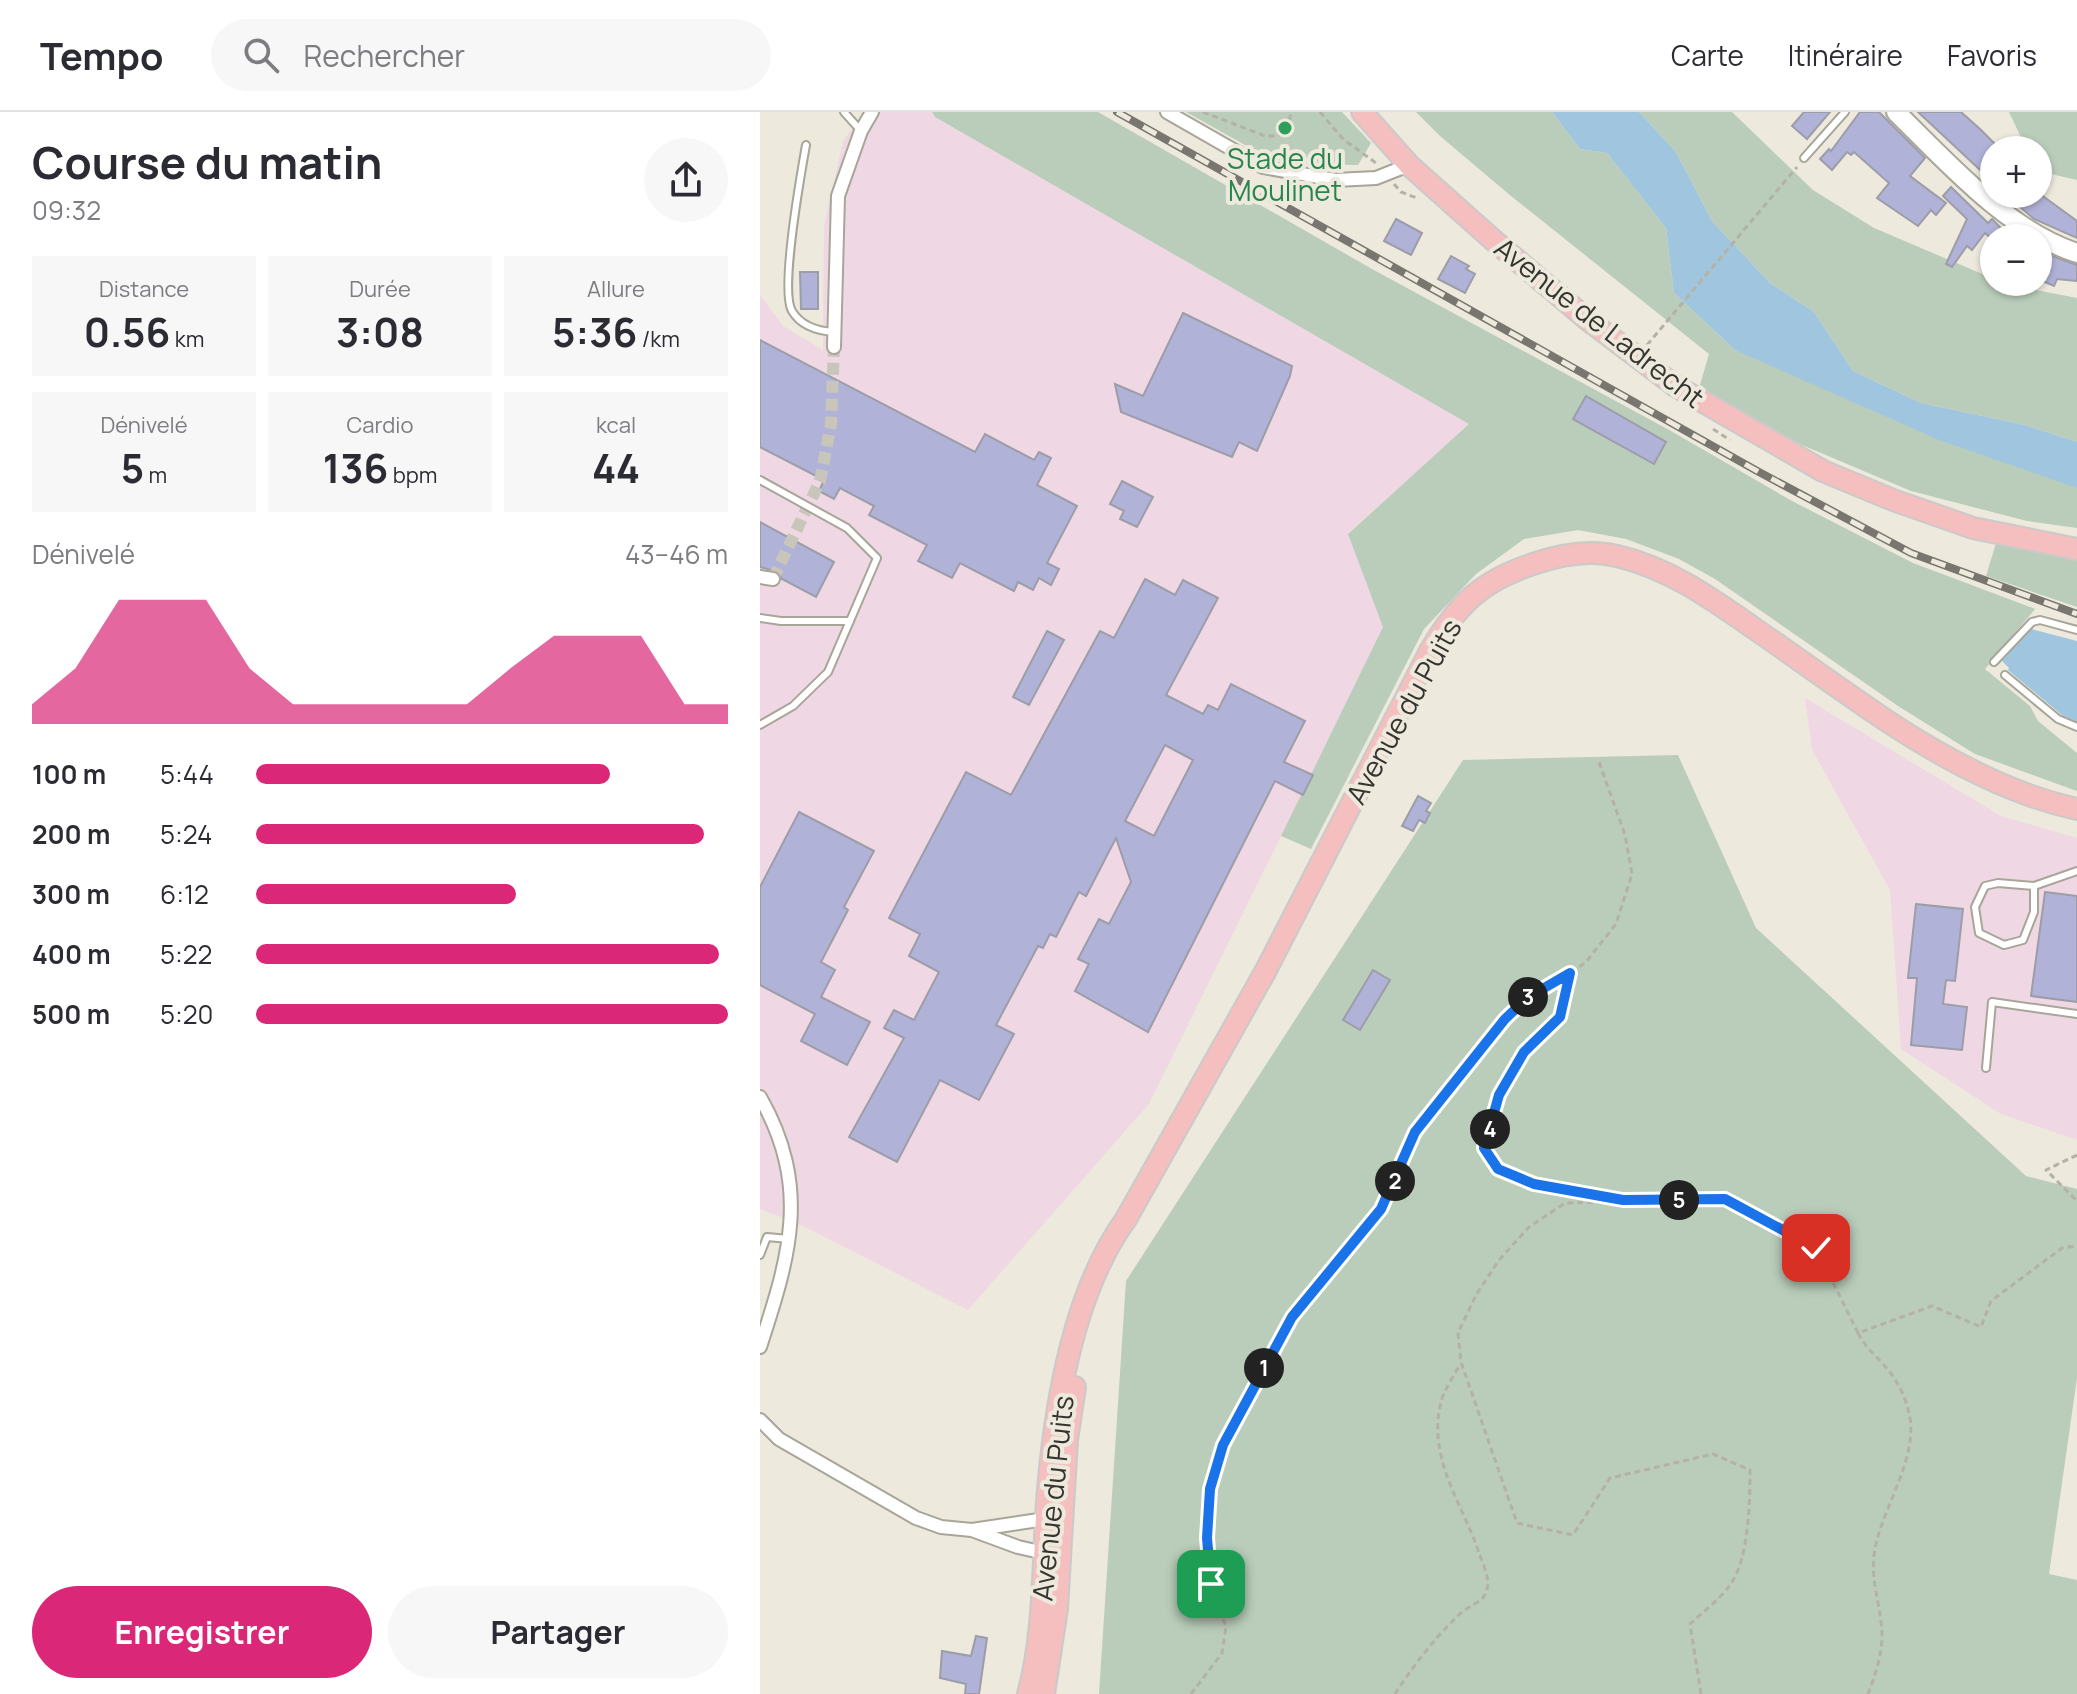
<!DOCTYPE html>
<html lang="fr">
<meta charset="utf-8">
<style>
body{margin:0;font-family:Manrope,sans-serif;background:#f7f7f7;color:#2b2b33;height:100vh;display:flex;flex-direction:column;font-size:30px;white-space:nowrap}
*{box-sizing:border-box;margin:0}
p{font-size:26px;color:#7c7c81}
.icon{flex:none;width:44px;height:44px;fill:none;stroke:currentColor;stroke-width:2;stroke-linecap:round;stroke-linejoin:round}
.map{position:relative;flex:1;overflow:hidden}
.side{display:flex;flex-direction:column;background:#fff;width:760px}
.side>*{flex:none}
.controls{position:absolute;left:1220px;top:24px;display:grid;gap:16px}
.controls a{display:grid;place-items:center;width:72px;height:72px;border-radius:50%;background:#fff;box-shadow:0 2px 6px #0004;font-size:40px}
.pin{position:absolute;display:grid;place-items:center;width:68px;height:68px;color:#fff;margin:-34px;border-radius:16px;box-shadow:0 4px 12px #0006}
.km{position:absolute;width:40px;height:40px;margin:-20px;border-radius:50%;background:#222;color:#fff;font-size:22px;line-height:40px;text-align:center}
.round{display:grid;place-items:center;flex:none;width:84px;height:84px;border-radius:42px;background:#f7f7f7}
.headline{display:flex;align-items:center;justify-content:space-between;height:136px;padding:0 32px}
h1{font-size:44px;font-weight:700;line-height:60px}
.metrics{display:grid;grid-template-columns:repeat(3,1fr);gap:12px;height:136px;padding:8px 32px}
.metrics div{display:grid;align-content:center;border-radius:0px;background:#f7f7f7;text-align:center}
.metrics b{font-size:40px;font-weight:700}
.metrics small{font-size:22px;font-weight:400}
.metrics p{font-size:22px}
.chart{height:224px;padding:16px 32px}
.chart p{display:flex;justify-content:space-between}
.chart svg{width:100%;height:144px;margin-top:8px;fill:#db2777;opacity:.7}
.cta{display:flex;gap:16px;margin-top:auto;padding:16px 32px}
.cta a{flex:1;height:92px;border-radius:48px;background:#db2777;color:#fff;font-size:32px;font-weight:700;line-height:92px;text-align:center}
.cta a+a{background:#f7f7f7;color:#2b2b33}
ul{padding:0 32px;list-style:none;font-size:26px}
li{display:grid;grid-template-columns:128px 96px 1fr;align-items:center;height:60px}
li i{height:20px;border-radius:10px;background:#db2777}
header{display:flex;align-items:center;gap:48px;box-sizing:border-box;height:112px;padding:0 40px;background:#fff;border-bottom:2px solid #e1e1e2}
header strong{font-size:38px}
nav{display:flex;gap:44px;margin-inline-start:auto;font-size:28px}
.search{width:560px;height:72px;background:#f7f7f7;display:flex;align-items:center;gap:20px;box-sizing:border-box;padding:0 28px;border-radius:44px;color:#7c7c81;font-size:30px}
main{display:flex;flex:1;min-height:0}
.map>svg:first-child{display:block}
.industrial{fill:#efd8e4}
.green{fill:#bacdba}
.water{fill:#a0c5de}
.building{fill:#b1b2d7;stroke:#9c9da8;stroke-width:2;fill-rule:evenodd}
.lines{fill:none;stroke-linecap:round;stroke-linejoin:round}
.street-tunnel{stroke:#c8c5ba;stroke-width:12;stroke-dasharray:12 6;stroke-linecap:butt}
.lane-casing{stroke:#a8a599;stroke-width:10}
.street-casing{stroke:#a8a599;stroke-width:16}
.secondary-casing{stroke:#a8a599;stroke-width:22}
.primary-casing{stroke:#cacac9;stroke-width:24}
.path{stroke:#b4b1a7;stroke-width:3;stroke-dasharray:6 4;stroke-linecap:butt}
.lane{stroke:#fff;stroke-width:6}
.street{stroke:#fff;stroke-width:12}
.secondary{stroke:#fff;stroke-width:18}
.primary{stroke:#f5bebf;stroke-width:20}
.rail-casing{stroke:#78766e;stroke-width:8}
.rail{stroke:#ede9dd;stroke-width:5;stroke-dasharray:15;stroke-linecap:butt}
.route-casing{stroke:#fff;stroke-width:16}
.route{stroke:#1a73e8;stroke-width:10}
.leisure-dot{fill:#2e9e5b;stroke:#ede9dd;stroke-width:3}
.labels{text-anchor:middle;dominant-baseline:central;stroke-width:8;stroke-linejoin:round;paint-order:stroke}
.leisure-label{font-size:28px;fill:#27864d;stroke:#ede9dd}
.street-label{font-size:28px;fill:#35342f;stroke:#ede9dd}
</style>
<header>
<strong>Tempo</strong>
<div class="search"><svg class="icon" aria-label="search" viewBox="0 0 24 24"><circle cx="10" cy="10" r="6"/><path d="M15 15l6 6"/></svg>Rechercher</div>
<nav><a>Carte</a><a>Itinéraire</a><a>Favoris</a></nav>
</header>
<main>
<section class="side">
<div class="headline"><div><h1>Course du matin</h1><p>09:32</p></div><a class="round"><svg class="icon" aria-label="share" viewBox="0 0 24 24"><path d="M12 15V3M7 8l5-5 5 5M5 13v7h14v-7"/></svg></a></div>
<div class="metrics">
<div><p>Distance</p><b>0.56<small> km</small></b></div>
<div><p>Durée</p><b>3:08</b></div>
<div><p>Allure</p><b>5:36<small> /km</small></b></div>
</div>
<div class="metrics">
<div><p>Dénivelé</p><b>5<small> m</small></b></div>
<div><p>Cardio</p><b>136<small> bpm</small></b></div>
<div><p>kcal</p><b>44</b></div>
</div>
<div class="chart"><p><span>Dénivelé</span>43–46 m</p>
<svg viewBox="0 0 160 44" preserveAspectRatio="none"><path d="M0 44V38L10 27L20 6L30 6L40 6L50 27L60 38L70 38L80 38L90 38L100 38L110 27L120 17L130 17L140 17L150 38L160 38V44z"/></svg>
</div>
<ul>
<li><b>100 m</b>5:44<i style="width:75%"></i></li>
<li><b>200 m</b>5:24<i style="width:95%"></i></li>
<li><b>300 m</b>6:12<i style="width:55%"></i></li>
<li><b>400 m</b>5:22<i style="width:98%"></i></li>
<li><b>500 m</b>5:20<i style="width:100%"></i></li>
</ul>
<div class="cta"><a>Enregistrer</a><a>Partager</a></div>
</section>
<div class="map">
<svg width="1317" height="1582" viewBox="0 0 1317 1582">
<rect width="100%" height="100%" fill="#ede9dd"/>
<g class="industrial">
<polygon points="104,0 172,0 175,5 710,312 588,421 624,515 389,992 208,1198 47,1116 0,1097 0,183 23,214 63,238 64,114 83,29"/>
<polygon points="1045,586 1241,704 1317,726 1317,1028 1241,1002 1141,937 1130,778 1052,638"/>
</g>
<g class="green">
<polygon points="172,0 338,0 612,157 911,319 1032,389 1153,451 1275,497 1225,557 1270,594 1278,609 1317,641 1317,679 1215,642 1138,594 955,467 919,447 866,427 818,418 764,427 716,462 664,517 551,737 521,724 623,515 588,422 709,312 175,5"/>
<polygon points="426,0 582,0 611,31 598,53 531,52 501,42"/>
<polygon points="656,0 792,0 820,37 847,41 906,116 914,181 975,238 1317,356 1317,416 1267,409 1151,379 1042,333 939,276 949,242 751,84 680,24"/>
<polygon points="879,0 972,0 1053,78 1114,116 1234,167 1234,170 1317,186 1317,330 1265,313 1161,291 1093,259 1054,200 1010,171 952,109 916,40"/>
<polygon points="1249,0 1317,0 1317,68 1278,59 1278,38 1267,38"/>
<polygon points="1237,428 1317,447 1317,495 1226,464"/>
<polygon points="918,643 996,816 1266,1064 1317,1077 1317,1266 1289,1462 1317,1468 1317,1582 339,1582 366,1169 703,648"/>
</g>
<g class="water">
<polygon points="792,0 879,0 916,40 952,109 1010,171 1054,200 1093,259 1161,291 1265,313 1317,330 1317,376 1179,328 975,238 914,181 906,116 847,41 820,37"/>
<polygon points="1271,517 1317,529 1317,610 1303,604 1248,558 1249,556 1242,549"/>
</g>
<g class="building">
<polygon points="1044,0 1070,0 1047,27 1032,14"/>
<polygon points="1100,0 1119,0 1165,46 1150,64 1186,91 1176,103 1171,98 1158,114 1117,86 1129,71 1094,40 1091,43 1087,40 1072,58 1060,47 1069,37 1071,39"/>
<polygon points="1158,0 1201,0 1220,17 1239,36 1234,38 1234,71"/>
<polygon points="1191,75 1228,111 1232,107 1242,117 1233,128 1225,121 1212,138 1207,134 1192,155 1186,152 1207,107 1183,84"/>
<polygon points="1245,82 1280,82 1317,109 1317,126 1274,107"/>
<polygon points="636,107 662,121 651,143 624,129"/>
<polygon points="1278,139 1317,153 1317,169 1297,167 1294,174 1278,167"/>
<polygon points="691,144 709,154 706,157 715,162 705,181 678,167"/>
<polygon points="40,160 58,160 58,197 41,197"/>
<polygon points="423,201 532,254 530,264 497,339 479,330 472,345 361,300 355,272 383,284"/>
<polygon points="0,228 215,340 225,322 274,348 279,340 291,346 277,373 317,394 287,451 299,457 291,473 279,466 273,478 258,470 254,479 200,451 192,466 158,449 167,433 109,403 114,394 80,376 74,387 59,379 64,368 0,335"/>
<polygon points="826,284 906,330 894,352 813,307"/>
<polygon points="362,369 393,385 377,415 360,407 364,399 350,392"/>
<polygon points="0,410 74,450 56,485 22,467 18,460 0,455"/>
<path d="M385 467 415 483 423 468 458 486 406 583 443 602 448 593 458 598 471 572 545 609 524 650 553 663 543 683 515 669 388 920 315 879 329 852 318 847 339 807 349 812 371 770 356 726 326 784 319 780 296 825 290 822 283 836 278 834 236 913 254 922 219 988 180 968 137 1050 89 1025 144 926 124 916 134 898 154 908 179 860 149 844 160 822 129 806 206 660 251 683 340 519 354 526ZM405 633 433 648 394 724 365 709Z"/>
<polygon points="287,519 304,528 269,593 253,585"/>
<polygon points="658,684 671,691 666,699 670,701 665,711 659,708 653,719 642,714"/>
<polygon points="39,700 114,739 84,795 88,798 61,850 75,858 61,885 110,910 87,953 41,929 55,902 0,873 0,775"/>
<polygon points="1285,780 1317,784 1317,890 1271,884"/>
<polygon points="1156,792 1203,797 1195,869 1186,868 1183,892 1207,895 1202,938 1151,933 1157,866 1148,866"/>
<polygon points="613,858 630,868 600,918 583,908"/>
<polygon points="216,1524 227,1526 219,1582 205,1582 206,1572 180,1566 182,1539 211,1544"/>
</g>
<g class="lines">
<polyline class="street-tunnel" points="13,467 60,369 71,312 74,235"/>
<defs>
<g id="lane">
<polyline points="84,0 101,19"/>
<path d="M46 33C41 61 20 179 32 199 41 214 58 219 74 220"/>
<polyline points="1044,46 1085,0"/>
<polyline points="0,368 87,416 117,446 68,560 33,594 0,613"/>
<polyline points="0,506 21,509 90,509"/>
<polyline points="1234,550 1272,510 1280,508 1317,518"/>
<polyline points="1245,563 1298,607 1317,615"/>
<polyline points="1274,774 1274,800 1263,828 1244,833 1219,821 1215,795 1225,774 1238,771 1274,774 1317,759"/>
<polyline points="1226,956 1232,890 1317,902"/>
<polyline points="0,1143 7,1125 29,1127"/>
</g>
<g id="street">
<polyline points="407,0 503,55 575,68 616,66 649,53"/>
<polyline points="74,235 78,84 101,19 112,0"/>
<polyline points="0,465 13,467"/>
<path d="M0 985C51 1075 30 1143 0 1235"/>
<polyline points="0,1308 19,1327 156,1406 181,1415 212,1418 258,1435 289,1442"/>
<polyline points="212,1418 292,1406"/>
</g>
<path id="secondary" d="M1136 0C1187 50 1248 119 1317 141"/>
<g id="primary">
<polyline points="602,0 649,53 732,127 828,208 914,273 1063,359 1133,388 1213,416 1317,437"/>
<path d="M268 1582C283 1529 283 1461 286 1405 292 1310 309 1186 366 1107L505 860 670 539C697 493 721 469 773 452 799 443 829 437 857 444 909 456 952 487 995 517 1040 548 1085 581 1130 611 1185 647 1252 683 1317 697"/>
<polyline points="284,1582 297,1497 307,1328 315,1275"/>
</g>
</defs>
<use href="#lane" class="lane-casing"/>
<use href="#street" class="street-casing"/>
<use href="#secondary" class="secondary-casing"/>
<use href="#primary" class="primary-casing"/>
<g class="path">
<polyline points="443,0 505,24 518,24 528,16 531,0"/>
<polyline points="560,0 583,27 616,51"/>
<polyline points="634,72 641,80 657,86"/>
<polyline points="887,233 1037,55"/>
<polyline points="953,317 970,328"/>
<polyline points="810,861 800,905 764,940 739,983 724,1036 738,1057 774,1072 857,1087"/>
<polyline points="1317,1043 1286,1058 1317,1089"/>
<path d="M1098 1221C1106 1237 1118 1245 1129 1259 1137 1268 1145 1285 1148 1297 1161 1341 1125 1391 1116 1432 1108 1464 1121 1491 1122 1523 1122 1544 1115 1563 1108 1582"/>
<polyline points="431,1582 462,1541 466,1515 451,1472 447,1426 450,1377 463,1333 492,1277 532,1205 621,1097 655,1020 686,980 745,907 767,886 787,877 826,850 856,812 872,762 865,723 839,650"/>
<path d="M635 1582C653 1554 677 1523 701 1501 710 1493 725 1490 727 1477 730 1466 723 1452 719 1441 702 1390 667 1347 681 1290 684 1278 694 1264 700 1252"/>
<path d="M941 1582 930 1512C943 1500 960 1487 970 1473 989 1447 990 1389 990 1358L953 1342 850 1366 813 1423 757 1411 701 1250 698 1221 716 1183 739 1148 769 1115 805 1091 965 1087 1056 1136 1098 1221 1172 1194 1221 1215 1231 1189 1302 1136 1317 1134"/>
</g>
<use href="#lane" class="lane"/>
<use href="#street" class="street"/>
<use href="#secondary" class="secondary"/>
<use href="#primary" class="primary"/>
<defs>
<polyline id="rail" points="357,0 999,360 1151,441 1317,502"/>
</defs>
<use href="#rail" class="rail-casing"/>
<use href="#rail" class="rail"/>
</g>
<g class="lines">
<defs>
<polyline id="route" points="451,1472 447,1426 450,1377 463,1333 532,1205 621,1097 655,1020 745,907 767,886 810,861 800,905 764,940 739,983 724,1036 738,1057 774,1072 863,1088 965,1087 1056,1136"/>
</defs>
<use href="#route" class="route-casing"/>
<use href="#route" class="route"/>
</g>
<circle class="leisure-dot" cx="525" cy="16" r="8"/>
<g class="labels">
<g class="leisure-label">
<text x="525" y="46">Stade du<tspan x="525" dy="32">Moulinet</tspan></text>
</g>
<g class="street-label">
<text transform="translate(840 210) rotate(38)">Avenue de Ladrecht</text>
<text transform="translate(643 599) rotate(-61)">Avenue du Puits</text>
<text transform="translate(292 1386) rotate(-84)">Avenue du Puits</text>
</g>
</g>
</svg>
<div class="controls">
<a>+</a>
<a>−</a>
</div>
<div class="pin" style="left:451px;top:1472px;background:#1e9e55"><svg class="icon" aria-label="arrive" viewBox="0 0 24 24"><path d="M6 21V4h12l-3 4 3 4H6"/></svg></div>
<div class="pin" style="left:1056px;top:1136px;background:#d93025"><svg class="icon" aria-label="check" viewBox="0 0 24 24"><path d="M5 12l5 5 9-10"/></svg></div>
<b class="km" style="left:504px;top:1256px">1</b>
<b class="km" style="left:635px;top:1069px">2</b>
<b class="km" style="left:768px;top:885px">3</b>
<b class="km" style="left:730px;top:1017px">4</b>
<b class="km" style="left:919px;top:1088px">5</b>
</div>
</main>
